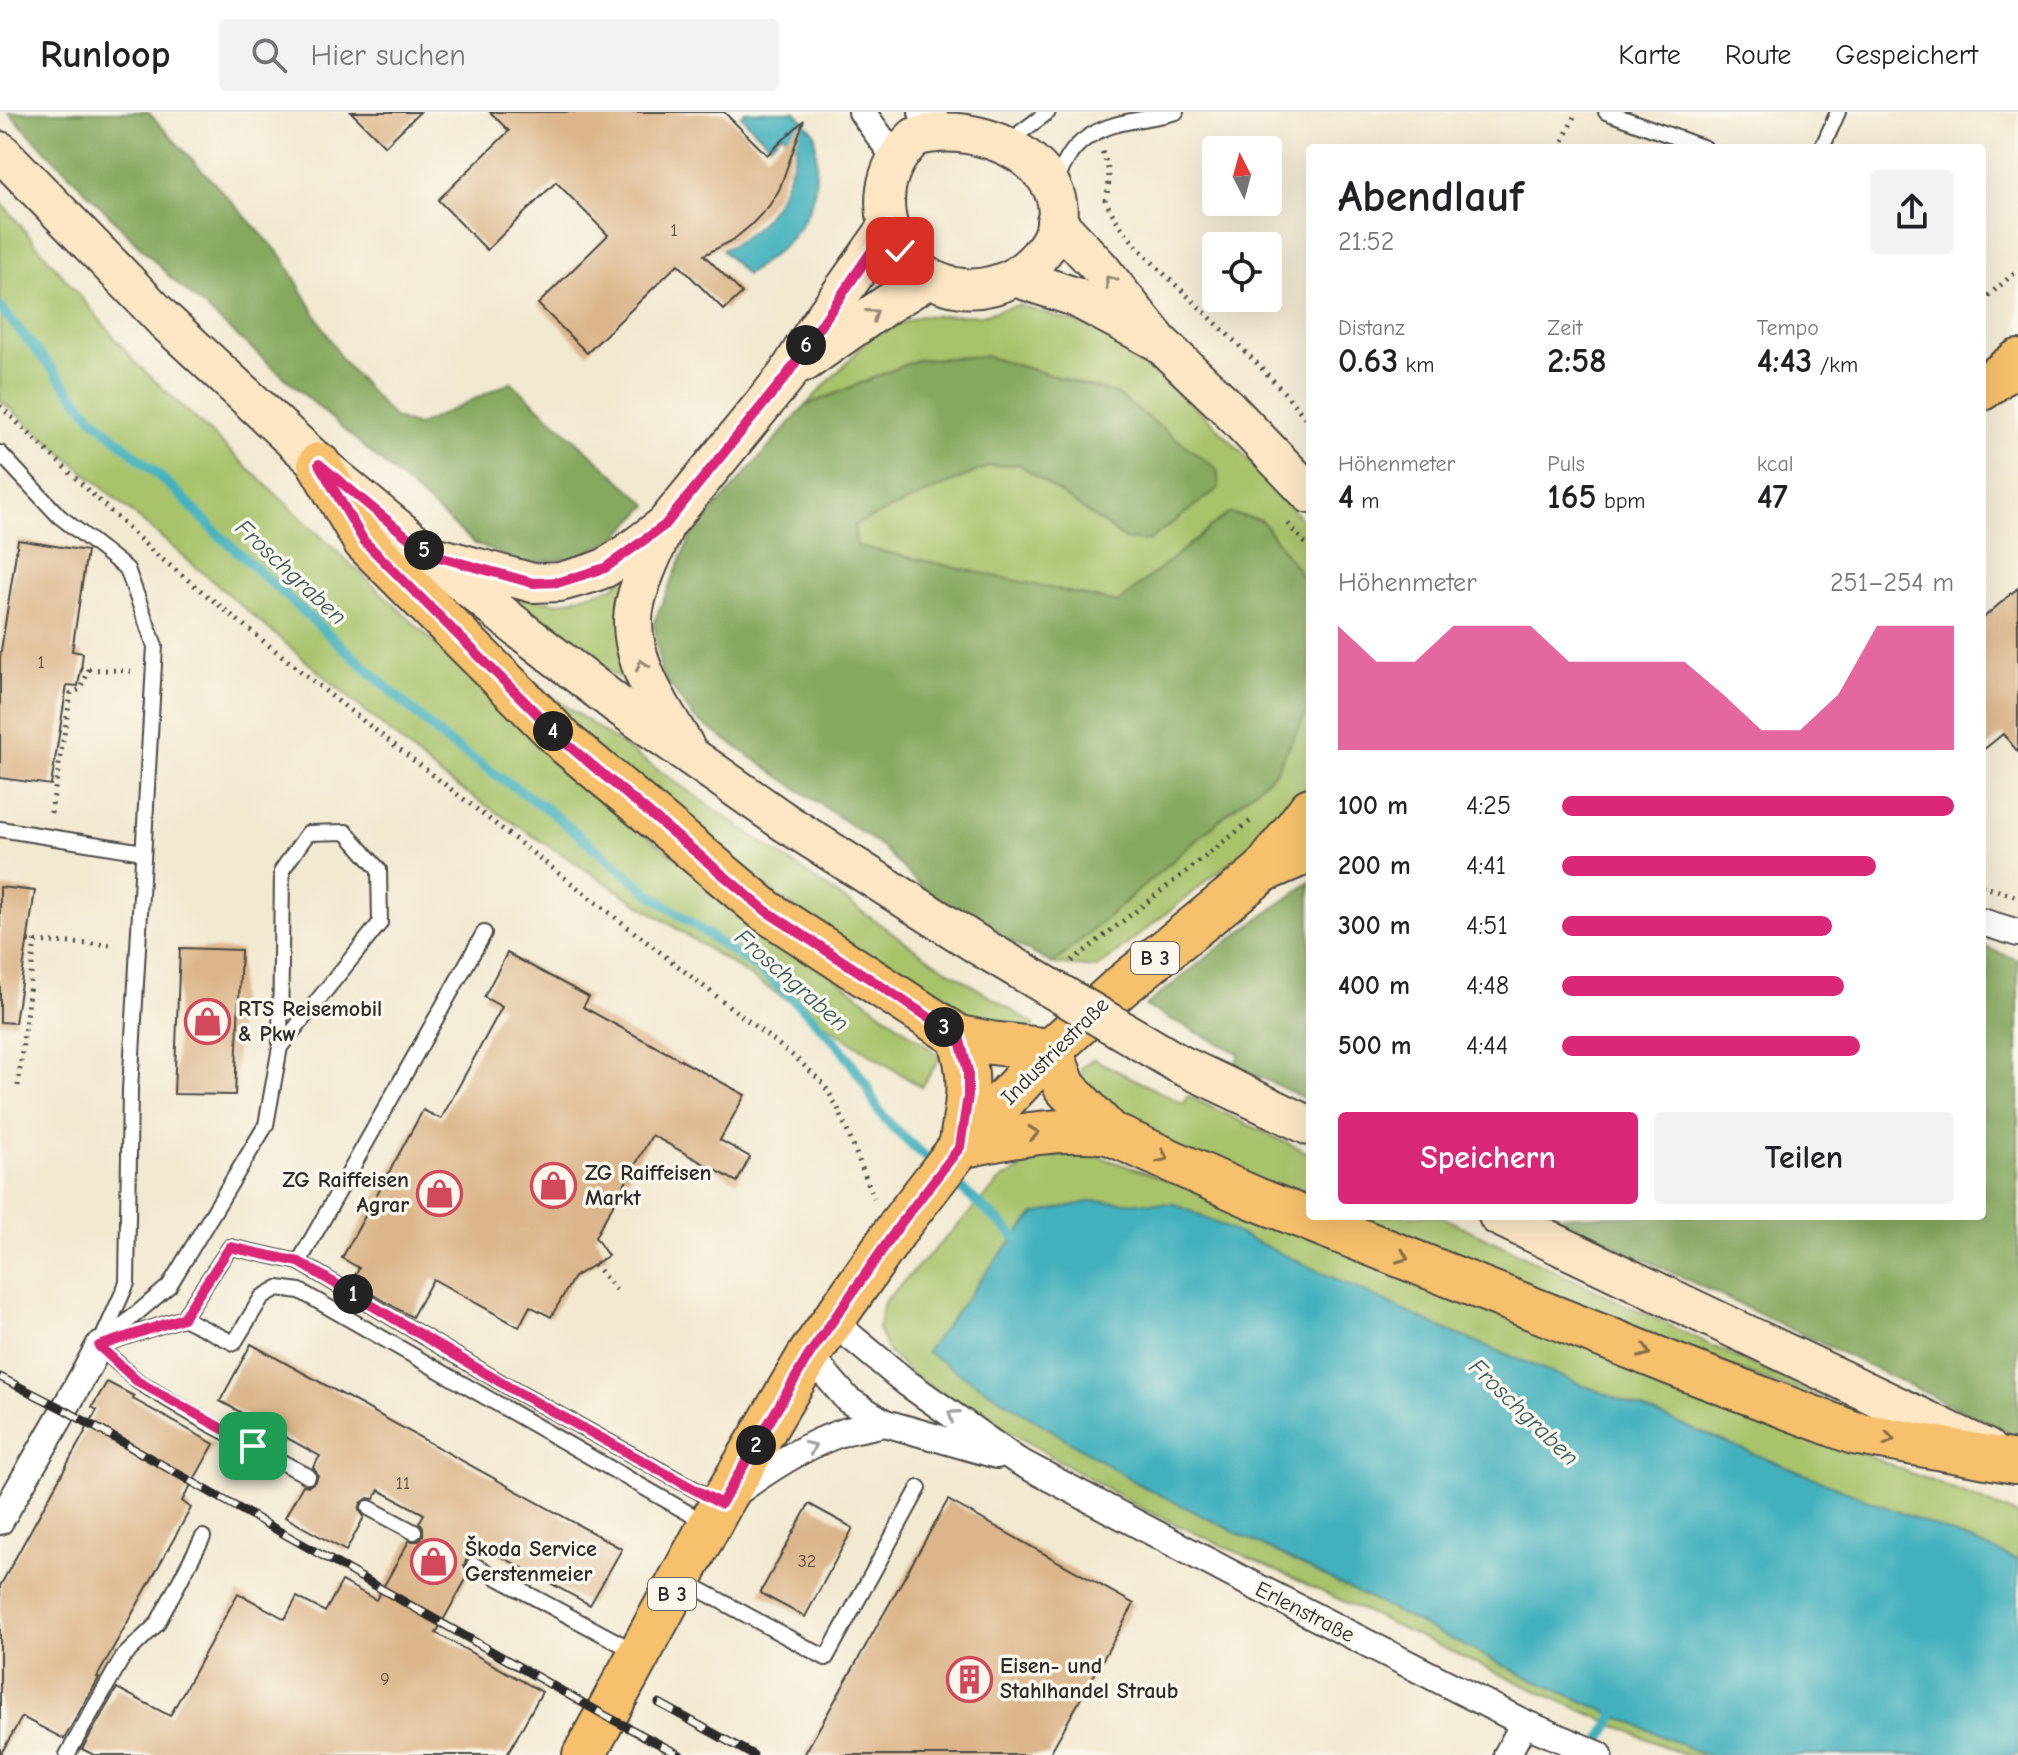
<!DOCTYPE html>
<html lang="de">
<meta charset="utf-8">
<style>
body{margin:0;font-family:"Comic Neue",sans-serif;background:#f2f2f2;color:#202124;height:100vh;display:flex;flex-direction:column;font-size:30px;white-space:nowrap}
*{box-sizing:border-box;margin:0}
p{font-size:26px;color:#757577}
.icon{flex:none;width:44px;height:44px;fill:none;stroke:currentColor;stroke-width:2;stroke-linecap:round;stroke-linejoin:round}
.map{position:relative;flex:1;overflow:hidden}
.details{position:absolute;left:1306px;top:32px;width:680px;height:1076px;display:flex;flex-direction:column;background:#fff;border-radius:8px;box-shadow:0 8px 32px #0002}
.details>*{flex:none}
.needle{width:52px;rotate:354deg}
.controls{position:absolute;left:1202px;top:24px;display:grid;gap:16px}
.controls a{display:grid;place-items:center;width:80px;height:80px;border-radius:8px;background:#fff;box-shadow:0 8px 32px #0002;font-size:40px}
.pin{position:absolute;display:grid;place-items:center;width:68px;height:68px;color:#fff;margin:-34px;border-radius:16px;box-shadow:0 4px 12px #0006}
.km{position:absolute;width:40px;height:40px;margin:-20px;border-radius:50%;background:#222;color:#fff;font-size:22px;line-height:40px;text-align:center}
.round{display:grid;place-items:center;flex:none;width:84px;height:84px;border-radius:8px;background:#f2f2f2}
.overview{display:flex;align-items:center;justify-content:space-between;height:136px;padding:0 32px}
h1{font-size:44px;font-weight:700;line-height:60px}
.figures{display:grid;grid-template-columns:repeat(3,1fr);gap:12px;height:136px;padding:8px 32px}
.figures div{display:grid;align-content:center}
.figures b{font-size:34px;font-weight:700}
.figures small{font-size:22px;font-weight:400}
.figures p{font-size:22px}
.chart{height:224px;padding:16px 32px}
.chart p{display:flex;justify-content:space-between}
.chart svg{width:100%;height:144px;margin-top:8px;fill:#db2777;opacity:.7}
.cta{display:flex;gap:16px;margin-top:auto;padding:16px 32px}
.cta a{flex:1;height:92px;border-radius:8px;background:#db2777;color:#fff;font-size:32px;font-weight:700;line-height:92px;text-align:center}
.cta a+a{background:#f2f2f2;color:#202124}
ul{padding:0 32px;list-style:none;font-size:26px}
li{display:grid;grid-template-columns:128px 96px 1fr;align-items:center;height:60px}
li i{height:20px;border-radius:10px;background:#db2777}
header{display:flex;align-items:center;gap:48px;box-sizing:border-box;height:112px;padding:0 40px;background:#fff;border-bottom:2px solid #e0e0e0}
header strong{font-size:38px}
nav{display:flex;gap:44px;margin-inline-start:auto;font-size:28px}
.search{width:560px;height:72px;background:#f2f2f2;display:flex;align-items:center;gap:20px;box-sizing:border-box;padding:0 28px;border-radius:8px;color:#757577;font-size:30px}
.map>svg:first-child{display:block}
.green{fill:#a8c36a;stroke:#6a774a;stroke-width:2}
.forest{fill:#86a95e;stroke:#586a44;stroke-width:2}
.water{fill:#42b1bd;stroke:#366e74;stroke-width:2}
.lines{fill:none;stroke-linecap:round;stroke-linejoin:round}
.stream{stroke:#42b1bd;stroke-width:10}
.building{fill:#dcb68a}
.lane-casing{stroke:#494844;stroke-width:18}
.street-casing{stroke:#494844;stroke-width:30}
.secondary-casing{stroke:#494844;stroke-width:42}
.primary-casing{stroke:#494844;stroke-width:46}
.path{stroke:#494844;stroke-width:5;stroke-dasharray:2 6;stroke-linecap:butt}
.lane{stroke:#fff;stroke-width:14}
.street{stroke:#fff;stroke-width:26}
.secondary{stroke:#fce6c4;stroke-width:38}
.primary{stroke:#f7c06c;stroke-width:42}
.rail-casing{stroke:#2b2b2b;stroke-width:9}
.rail{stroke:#fbf7ec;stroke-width:6;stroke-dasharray:18;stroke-linecap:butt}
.secondary-bridge-casing{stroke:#494844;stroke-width:42;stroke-linecap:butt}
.secondary-bridge{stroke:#fce6c4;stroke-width:38}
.oneway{stroke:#948878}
.oneway2{stroke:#876e48}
.oneway3{stroke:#a0a0a0}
.route-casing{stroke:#fff;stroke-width:16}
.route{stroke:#db2777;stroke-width:10}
.labels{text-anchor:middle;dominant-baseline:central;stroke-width:7;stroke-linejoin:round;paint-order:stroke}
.number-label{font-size:18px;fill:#574e43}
.shield{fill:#fbf7ec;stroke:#696865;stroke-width:2}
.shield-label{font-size:20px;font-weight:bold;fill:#2b2b2b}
.poi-label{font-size:22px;font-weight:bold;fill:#2b2b2b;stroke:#fbf7ec;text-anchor:start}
.street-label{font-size:22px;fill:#2b2b2b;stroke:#fbf7ec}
.water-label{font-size:24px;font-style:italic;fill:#335a5e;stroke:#fbf7ec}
</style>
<header>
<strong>Runloop</strong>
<div class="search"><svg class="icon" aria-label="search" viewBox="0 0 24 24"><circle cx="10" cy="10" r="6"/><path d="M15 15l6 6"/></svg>Hier suchen</div>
<nav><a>Karte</a><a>Route</a><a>Gespeichert</a></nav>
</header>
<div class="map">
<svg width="2018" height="1643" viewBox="0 0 2018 1643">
<rect width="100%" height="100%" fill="#fbf7ec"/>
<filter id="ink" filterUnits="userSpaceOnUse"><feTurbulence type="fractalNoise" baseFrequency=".0125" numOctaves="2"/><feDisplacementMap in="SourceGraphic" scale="16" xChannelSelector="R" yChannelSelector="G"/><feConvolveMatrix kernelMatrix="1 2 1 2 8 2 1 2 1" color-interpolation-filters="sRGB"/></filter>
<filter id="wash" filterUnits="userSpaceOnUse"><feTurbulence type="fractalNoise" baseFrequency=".006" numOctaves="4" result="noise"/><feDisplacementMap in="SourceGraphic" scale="32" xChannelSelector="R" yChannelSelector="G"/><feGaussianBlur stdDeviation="1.8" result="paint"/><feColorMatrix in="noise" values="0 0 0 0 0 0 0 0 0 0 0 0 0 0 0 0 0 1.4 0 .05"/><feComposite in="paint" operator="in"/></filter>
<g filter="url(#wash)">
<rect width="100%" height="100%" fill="#f2e9d1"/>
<g class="green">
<polygon points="0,89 136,251 615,700 941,945 921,975 441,664 0,288"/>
<polygon points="1018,193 1099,218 1210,308 1277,377 1310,419 1310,475 1261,408 1228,401 1118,491 856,434 853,413 989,354 1019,352 1125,427 1116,282 985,244 917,248 805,294 872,224 920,204 982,203"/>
<polygon points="641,450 635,577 501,483 558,491 612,476"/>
<polygon points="478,533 923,842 1035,913 1018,930 972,921 697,726"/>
<path d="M1310 595V679C1244 744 1169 797 1098 856L1053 852 1275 660Z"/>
<polygon points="1093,947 1184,992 1188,984 1310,1042 1310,1091 1118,1017 1083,973 1081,956"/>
<polygon points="1084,1040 1154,1063 2018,1403 2018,1643 1684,1643 1526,1574 1139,1395 914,1264 889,1241 878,1217 884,1190 1002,1067 1040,1047"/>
<polygon points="1344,1104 1440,1104 1868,1308"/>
</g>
<g class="forest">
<polygon points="8,0 148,0 282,144 342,248 393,305 417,314 511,270 648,393 614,428 573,446 523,451 475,432 171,166"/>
<polygon points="985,244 1116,282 1217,357 1219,376 1148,429 1125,427 1019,352 989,354 854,413 857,434 1118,491 1228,401 1261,408 1310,475 1310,595 1275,660 1053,852 937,791 881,734 694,606 661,561 654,510 691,424 805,294 917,248"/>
<polygon points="1310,770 1310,989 1234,953 1240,942 1145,894 1220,835"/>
<polygon points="1982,834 2018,848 2018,1325 1553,1104 1982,1104"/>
</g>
<g class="water">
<path d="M745 0H795L815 21C818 61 819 95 790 127 778 141 761 152 746 163L722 138C768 116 786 82 797 34L782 21 770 33 741 4Z"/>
<polygon points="1093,1089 1175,1092 1439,1215 2018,1448 2018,1643 1705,1643 1525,1564 1138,1372 926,1240 999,1144 1035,1102"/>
</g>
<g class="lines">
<g class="stream">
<polyline points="0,195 93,306 175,378 218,422 445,628 547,697 657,787 766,863 811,904 840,935 865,971 878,998 894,1017 935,1053"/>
<polyline points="947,1064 1025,1133"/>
<polyline points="1595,1641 1620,1591"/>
</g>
</g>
<g id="blocks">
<g class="building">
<polygon points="351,0 420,0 385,34"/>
<polygon points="490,0 724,0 767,43 804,8 779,78 769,94 751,113 733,128 704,143 742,181 724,198 678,152 587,241 538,192 608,123 556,70 487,138 438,88 509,19"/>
<polygon points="18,428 87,439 72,539 83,541 81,557 78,574 67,573 51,673 0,666 0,545"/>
<polygon points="2018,476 2018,640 2003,622 1982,639 1982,507"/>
<polygon points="0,775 35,779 15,911 0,910"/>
<polygon points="180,836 241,838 235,983 174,982"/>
<polygon points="507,841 589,885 583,895 745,983 720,1028 750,1045 737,1070 652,1023 595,1125 608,1144 574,1165 551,1205 530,1194 519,1215 433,1167 412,1205 351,1170 359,1156 342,1146 423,998 441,1007 502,895 484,885"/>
<polygon points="251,1232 622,1437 590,1493 484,1435 479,1444 473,1443 466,1448 464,1454 469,1462 436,1521 542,1580 507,1643 94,1643 82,1637 117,1576 170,1604 238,1481 285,1507 297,1485 325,1500 342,1469 376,1488 409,1429 419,1429 423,1424 423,1415 419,1411 424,1402 379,1378 374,1387 368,1386 361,1391 359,1397 364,1405 346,1439 285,1405 303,1373 309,1374 316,1369 318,1363 313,1355 320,1344 220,1289"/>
<polygon points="107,1270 134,1284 133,1287 214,1332 182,1389 191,1396 97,1565 99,1566 64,1627 22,1605 0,1643 0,1474 97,1298 92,1295"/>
<polygon points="948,1388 1134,1492 1049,1643 804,1643"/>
<polygon points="809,1392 853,1416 805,1505 760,1481"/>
</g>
</g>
</g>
<g filter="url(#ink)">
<use href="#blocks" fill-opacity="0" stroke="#494844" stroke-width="2"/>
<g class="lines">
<defs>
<g id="lane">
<polyline points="1606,0 1705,36"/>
<polyline points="1021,20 1048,0"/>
<polyline points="1822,36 1838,0"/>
<path d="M1055 70C1061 59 1067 45 1075 36 1102 7 1141 10 1176 0"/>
<polyline points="0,341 59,404 127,457 155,534 130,978 127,1171 99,1234"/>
<polyline points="0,717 143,740"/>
<polyline points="299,1150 484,821"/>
<polyline points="183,1206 234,1231 262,1185 278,1176 300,1179 706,1411"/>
<polyline points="102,1231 169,1174 266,1013 280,935 380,811 379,758 346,720 308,721 282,758 280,935"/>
<polyline points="107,1231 183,1206 230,1135 299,1150 512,1277 718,1390"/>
<polyline points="99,1234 137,1269 197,1305 308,1364"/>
<polyline points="369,1396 414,1420"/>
<polyline points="474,1453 636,1540"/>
<polyline points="684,1469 826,1546 919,1376"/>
<polyline points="67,1643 123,1545 157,1512 203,1425"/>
</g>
<g id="street">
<polyline points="862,0 896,47"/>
<polyline points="922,0 937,10"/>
<polyline points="1982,810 2018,821"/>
<polyline points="832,1209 907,1271 1016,1348 1247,1470 1524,1611 1599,1643"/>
<polyline points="809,1243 848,1288 885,1311 997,1343"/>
<path d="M737 1380C770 1356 808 1331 847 1319 860 1316 872 1314 885 1311"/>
<path d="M0 1409C33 1351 68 1294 99 1234"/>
<polyline points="1507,1643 1524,1611"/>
</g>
<g id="secondary">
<polyline points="0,39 164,208 319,352 522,519 618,593 786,711 983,836"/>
<polyline points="1056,109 1100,156 1159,230 1225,293 1310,382"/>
<path d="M1015 165C1123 88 1003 0 915 25 900 39 889 57 886 77 879 126 914 171 962 176 981 178 999 173 1015 165L1075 185 1159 230"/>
<polyline points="805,250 886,193 930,166"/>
<path d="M665 413C654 441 634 478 633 507 632 554 661 595 684 633"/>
<polyline points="442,446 533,471 560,470 589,462 605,456 621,446 665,413 787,263 818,214 888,115"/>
<polyline points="1179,952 1310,1014"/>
<polyline points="1498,1104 1987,1337"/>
</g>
<g id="primary">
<polyline points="1982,277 2018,249"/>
<polyline points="319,352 364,429 568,633 766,799 959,925 991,931 1051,938"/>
<polyline points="1264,758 1310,697"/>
<path d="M959 925C973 967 967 992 960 1035"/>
<polyline points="1051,938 1065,975 1109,1021 1254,1086 1685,1257 1854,1321 2015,1350"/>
<path d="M960 1035C1009 1025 1058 1014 1109 1021"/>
<polyline points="584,1643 721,1392 809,1243 901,1111 960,1035 1051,938 1118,877 1263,759 1310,739"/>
</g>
</defs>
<use href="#lane" class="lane-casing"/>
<use href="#street" class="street-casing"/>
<use href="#secondary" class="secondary-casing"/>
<use href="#primary" class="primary-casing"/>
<g class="path">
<polyline points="1560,36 1576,0"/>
<path d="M1102 40C1110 57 1111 70 1105 88 1124 127 1159 157 1190 186 1232 227 1275 266 1310 312"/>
<polyline points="1982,189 2018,158"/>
<polyline points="0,294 152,439 334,586 797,947 823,971 838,996 874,1086"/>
<polyline points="1288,412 1310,437"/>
<polyline points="81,557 132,559"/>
<polyline points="51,701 71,581 81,577 89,557"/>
<polyline points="1982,774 2018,785"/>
<polyline points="28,829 115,833"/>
<polyline points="1072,849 1253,707"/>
<polyline points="18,974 35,828"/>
<polyline points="594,1152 617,1179"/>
</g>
<use href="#lane" class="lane"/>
<use href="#street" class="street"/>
<use href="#secondary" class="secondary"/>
<use href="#primary" class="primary"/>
<defs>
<g id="rail">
<polyline points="0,1265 65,1298 606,1604 680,1643"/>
<polyline points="659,1591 753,1643"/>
</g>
</defs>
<use href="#rail" class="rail-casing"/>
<use href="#rail" class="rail"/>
<defs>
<polyline id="secondary-bridge" points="983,836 1179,952"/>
</defs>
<use href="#secondary-bridge" class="secondary-bridge-casing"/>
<use href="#secondary-bridge" class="secondary-bridge"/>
</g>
<defs><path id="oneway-chevron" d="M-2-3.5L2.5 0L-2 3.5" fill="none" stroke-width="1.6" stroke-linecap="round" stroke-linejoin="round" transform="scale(2)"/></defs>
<g class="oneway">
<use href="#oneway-chevron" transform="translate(1110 169) rotate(-128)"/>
<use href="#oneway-chevron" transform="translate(873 202) rotate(-35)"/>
<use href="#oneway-chevron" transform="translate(642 553) rotate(-108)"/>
</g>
<g class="oneway2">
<use href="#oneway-chevron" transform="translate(1034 1021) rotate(-7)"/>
<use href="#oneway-chevron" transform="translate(1163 1045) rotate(24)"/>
<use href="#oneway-chevron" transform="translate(1403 1145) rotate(22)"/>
<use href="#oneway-chevron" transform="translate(1645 1240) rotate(22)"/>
<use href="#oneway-chevron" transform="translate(1889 1327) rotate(10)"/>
</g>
<g class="oneway3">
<use href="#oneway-chevron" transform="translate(953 1303) rotate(-145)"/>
<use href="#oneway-chevron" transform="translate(811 1335) rotate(-26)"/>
</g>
</g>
<g class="lines" filter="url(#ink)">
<defs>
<polyline id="route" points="253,1334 137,1269 99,1234 183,1206 230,1135 299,1150 512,1277 721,1392 809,1243 901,1111 960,1035 968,984 968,959 959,925 766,799 568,633 364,429 319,352 428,442 533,471 560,470 605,456 665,413 787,263 888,115 900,139"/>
</defs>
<use href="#route" class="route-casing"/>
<use href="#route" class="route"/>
</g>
<defs>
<symbol id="shop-ring" viewBox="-11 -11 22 22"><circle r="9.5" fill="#fbf7ec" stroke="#d1495b" stroke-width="1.5"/><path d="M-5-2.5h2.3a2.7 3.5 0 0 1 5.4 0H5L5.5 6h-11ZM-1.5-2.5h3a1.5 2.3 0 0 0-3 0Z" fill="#d1495b"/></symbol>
<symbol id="building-ring" viewBox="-11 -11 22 22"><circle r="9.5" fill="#fbf7ec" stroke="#d1495b" stroke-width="1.5"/><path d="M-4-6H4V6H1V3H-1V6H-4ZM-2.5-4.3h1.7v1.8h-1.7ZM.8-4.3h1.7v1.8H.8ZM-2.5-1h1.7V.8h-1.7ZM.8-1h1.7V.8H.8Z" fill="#d1495b"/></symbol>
</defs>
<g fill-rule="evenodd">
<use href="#shop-ring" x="182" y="884" width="51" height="51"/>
<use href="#shop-ring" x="528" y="1048" width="51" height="51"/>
<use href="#shop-ring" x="414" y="1056" width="51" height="51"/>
<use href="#shop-ring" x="408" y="1424" width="51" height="51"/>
<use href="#building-ring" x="944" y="1542" width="51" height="51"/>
</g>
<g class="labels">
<g class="number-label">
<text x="674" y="118">1</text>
<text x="41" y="550">1</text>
<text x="403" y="1371">11</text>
<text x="807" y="1449">32</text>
<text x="385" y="1567">9</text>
</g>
<g class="shield">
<rect x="1131" y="830" width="48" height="32" rx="6"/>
<rect x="648" y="1466" width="48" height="32" rx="6"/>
</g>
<g class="shield-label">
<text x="1155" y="846">B 3</text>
<text x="672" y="1482">B 3</text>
</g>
<g class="poi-label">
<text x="238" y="897">RTS Reisemobil<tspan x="238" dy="25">&amp; Pkw</tspan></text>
<text x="585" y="1061">ZG Raiffeisen<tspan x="585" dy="25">Markt</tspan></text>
<text x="409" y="1068" text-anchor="end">ZG Raiffeisen<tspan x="409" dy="25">Agrar</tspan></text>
<text x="465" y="1437">Škoda Service<tspan x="465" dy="25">Gerstenmeier</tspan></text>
<text x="1000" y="1554">Eisen- und<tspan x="1000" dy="25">Stahlhandel Straub</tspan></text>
</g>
<g class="street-label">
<text transform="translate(1055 939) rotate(-45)">Industriestraße</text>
<text transform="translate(1305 1500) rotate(27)">Erlenstraße</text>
</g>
<g class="water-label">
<text transform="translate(291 460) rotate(43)">Froschgraben</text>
<text transform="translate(792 868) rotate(41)">Froschgraben</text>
<text transform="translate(1524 1300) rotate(44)">Froschgraben</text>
</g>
</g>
</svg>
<div class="controls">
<a><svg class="needle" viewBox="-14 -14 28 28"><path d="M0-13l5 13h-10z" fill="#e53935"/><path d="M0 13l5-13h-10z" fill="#757577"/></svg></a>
<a><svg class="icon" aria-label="locate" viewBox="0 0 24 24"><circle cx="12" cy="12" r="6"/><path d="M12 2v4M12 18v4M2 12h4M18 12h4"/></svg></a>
</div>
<div class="pin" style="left:253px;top:1334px;background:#1e9e55"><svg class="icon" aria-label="arrive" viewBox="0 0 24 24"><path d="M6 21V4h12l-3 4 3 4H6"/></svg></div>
<div class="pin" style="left:900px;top:139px;background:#d93025"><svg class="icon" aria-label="check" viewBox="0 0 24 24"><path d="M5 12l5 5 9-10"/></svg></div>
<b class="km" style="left:353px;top:1182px">1</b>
<b class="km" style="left:756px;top:1333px">2</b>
<b class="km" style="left:944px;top:915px">3</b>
<b class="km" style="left:553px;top:619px">4</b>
<b class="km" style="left:424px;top:438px">5</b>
<b class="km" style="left:806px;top:233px">6</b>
<section class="details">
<div class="overview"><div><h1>Abendlauf</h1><p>21:52</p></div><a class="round"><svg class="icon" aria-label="share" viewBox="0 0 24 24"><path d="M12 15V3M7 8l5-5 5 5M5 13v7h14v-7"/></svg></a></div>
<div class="figures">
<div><p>Distanz</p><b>0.63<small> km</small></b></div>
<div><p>Zeit</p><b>2:58</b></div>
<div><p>Tempo</p><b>4:43<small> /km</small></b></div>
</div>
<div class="figures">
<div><p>Höhenmeter</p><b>4<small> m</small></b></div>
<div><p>Puls</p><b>165<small> bpm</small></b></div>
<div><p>kcal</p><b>47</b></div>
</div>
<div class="chart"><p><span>Höhenmeter</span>251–254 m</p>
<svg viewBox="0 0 160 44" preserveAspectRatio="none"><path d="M0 44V6L10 17L20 17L30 6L40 6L50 6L60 17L70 17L80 17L90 17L100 27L110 38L120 38L130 27L140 6L150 6L160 6V44z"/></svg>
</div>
<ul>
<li><b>100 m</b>4:25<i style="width:100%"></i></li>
<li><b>200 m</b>4:41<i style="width:80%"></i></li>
<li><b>300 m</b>4:51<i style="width:69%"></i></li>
<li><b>400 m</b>4:48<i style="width:72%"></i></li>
<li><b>500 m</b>4:44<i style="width:76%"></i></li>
</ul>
<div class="cta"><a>Speichern</a><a>Teilen</a></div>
</section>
</div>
